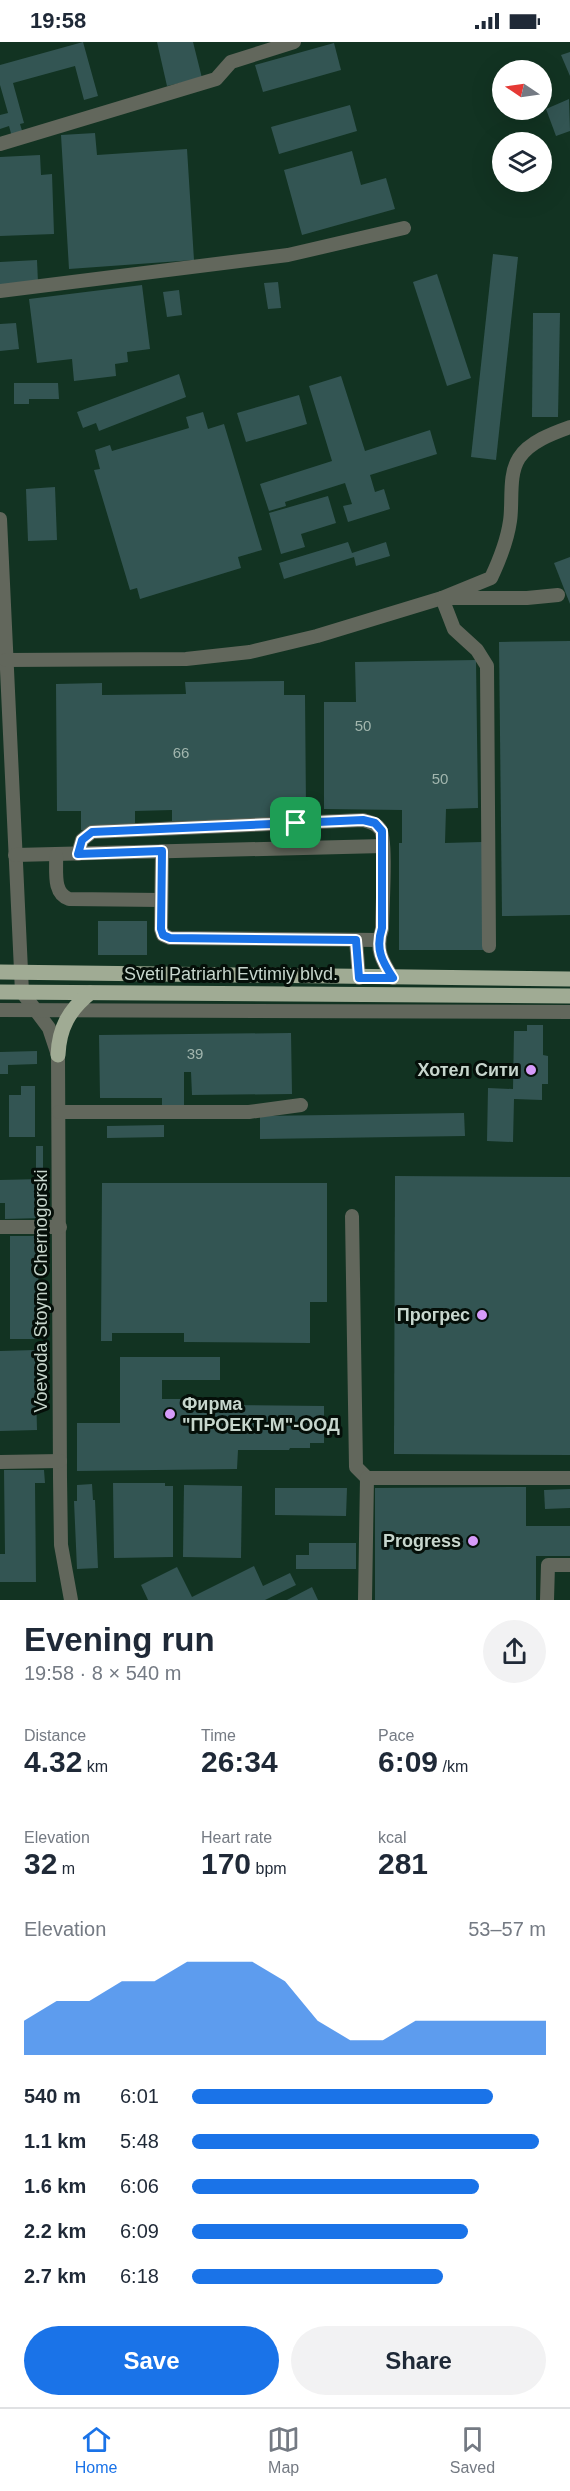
<!DOCTYPE html>
<meta charset="utf-8">
<style>
body{margin:0;font-family:Arial,sans-serif;background:#f2f2f3;color:#1f2937;height:100vh;display:flex;flex-direction:column;font-size:22px;white-space:nowrap}
*{box-sizing:border-box;margin:0}
p{font-size:20px;color:#747a83}
.icon{flex:none;width:33px;height:33px;fill:none;stroke:currentColor;stroke-width:2;stroke-linecap:round;stroke-linejoin:round}
.map{position:relative;height:1558px;overflow:hidden}
.drawer{display:flex;flex-direction:column;background:#fff;flex:1}
.drawer>*{flex:none}
.needle{width:39px;rotate:283deg}
.controls{position:absolute;left:492px;top:18px;display:grid;gap:12px}
.controls a{display:grid;place-items:center;width:60px;height:60px;border-radius:50%;background:#fff;box-shadow:0 6px 24px #0002;font-size:30px}
.pin{position:absolute;display:grid;place-items:center;width:51px;height:51px;color:#fff;margin:-26px;border-radius:12px;box-shadow:0 3px 9px #0006}
.round{display:grid;place-items:center;flex:none;width:63px;height:63px;border-radius:32px;background:#f2f2f3}
.summary{display:flex;align-items:center;justify-content:space-between;height:102px;padding:0 24px}
h1{font-size:33px;font-weight:600;line-height:45px}
.stats{display:grid;grid-template-columns:repeat(3,1fr);gap:9px;height:102px;padding:6px 24px}
.stats div{display:grid;align-content:center}
.stats b{font-size:30px;font-weight:600}
.stats small{font-size:16px;font-weight:400}
.stats p{font-size:16px}
.chart{height:168px;padding:12px 24px}
.chart p{display:flex;justify-content:space-between}
.chart svg{width:100%;height:108px;margin-top:6px;fill:#1a73e8;opacity:.7}
.primary-button{display:flex;gap:12px;margin-top:auto;padding:12px 24px}
.primary-button a{flex:1;height:69px;border-radius:36px;background:#1a73e8;color:#fff;font-size:24px;font-weight:600;line-height:69px;text-align:center}
.primary-button a+a{background:#f2f2f3;color:#1f2937}
ul{padding:0 24px;list-style:none;font-size:20px}
li{display:grid;grid-template-columns:96px 72px 1fr;align-items:center;height:45px}
li i{height:15px;border-radius:8px;background:#1a73e8}
.status{display:flex;justify-content:space-between;align-items:center;height:42px;padding:0 30px;background:#fff;direction:ltr}
.status svg{height:16px;fill:currentColor}
.dock{display:flex;justify-content:space-around;align-items:center;height:84px;border-top:2px solid #e0e1e3;background:#fff;font-size:16px;color:#747a83}
.dock a{display:grid;justify-items:center;gap:3px}
.dock .selected{color:#1a73e8}
.map>svg:first-child{display:block}
.built{fill:#123322;fill-rule:evenodd}
.building{fill:#335553}
.lines{fill:none;stroke-linecap:round;stroke-linejoin:round}
.minor{stroke:#62675c;stroke-width:14}
.major{stroke:#a0ab94;stroke-width:15}
.route-casing{stroke:#fff;stroke-width:12}
.route{stroke:#1a73e8;stroke-width:8}
.poi-dot{fill:#d69bfa;stroke:#050f09;stroke-width:2}
.labels{text-anchor:middle;dominant-baseline:central;stroke-width:6;stroke-linejoin:round;paint-order:stroke}
.number-label{font-size:15px;fill:#a2b6ae}
.street-label{font-size:18px;fill:#c7d6cd;stroke:#050f09}
.poi-label{font-size:18px;font-weight:bold;fill:#c7d6cd;stroke:#050f09;text-anchor:end}
</style>
<div class="status"><b>19:58</b><svg viewBox="0 0 49 12"><path d="M0 12V9h3v3zM5 12V6h3v6zM10 12V3h3v9zM15 12V0h3v12zM26 1h20v11H26zM47 4h2v5h-2z"/></svg></div>
<div class="map">
<svg width="570" height="1558" viewBox="0 0 570 1558">
<rect width="100%" height="100%" fill="#10291c"/>
<path class="built" d="M0 0H570V1558H0ZM502 28H542V68H502ZM502 100H542V140H502Z"/>
<g class="building">
<polygon points="83,0 98,54 84,58 75,24 13,41 24,81 20,82 23,92 12,95 9,84 0,87 0,73 8,71 0,43 0,23"/>
<polygon points="157,0 193,0 202,36 167,44"/>
<polygon points="334,1 341,28 263,50 255,23"/>
<polygon points="570,10 570,34 561,13"/>
<polygon points="569,57 570,89 556,94 546,67"/>
<polygon points="350,63 357,89 279,112 271,85"/>
<polygon points="95,91 97,113 187,107 194,218 69,227 61,93"/>
<polygon points="352,109 361,143 386,136 395,167 302,193 284,128"/>
<polygon points="40,113 41,133 52,132 54,192 0,194 0,115"/>
<polygon points="493,212 518,215 496,418 471,415"/>
<polygon points="37,218 38,241 0,243 0,220"/>
<polygon points="437,232 471,336 447,344 413,240"/>
<polygon points="278,240 281,266 268,267 264,241"/>
<polygon points="142,243 150,307 127,310 128,320 115,322 116,334 74,339 72,317 37,321 29,257"/>
<polygon points="179,248 182,273 167,275 163,250"/>
<polygon points="533,271 560,271 558,375 532,375"/>
<polygon points="16,281 19,307 0,309 0,282"/>
<polygon points="179,332 186,355 99,389 96,381 83,386 77,370"/>
<polygon points="341,334 365,409 430,388 437,412 370,433 375,450 384,447 390,467 348,480 343,464 352,462 345,441 285,460 286,464 269,469 260,442 332,419 309,344"/>
<polygon points="14,341 58,341 59,357 29,357 29,362 14,362"/>
<polygon points="299,353 307,382 246,400 237,371"/>
<polygon points="203,370 208,387 224,382 262,508 238,515 241,526 140,557 137,546 130,548 94,428 100,427 95,408 110,403 112,409 189,386 186,375"/>
<polygon points="55,445 57,498 28,499 26,447"/>
<polygon points="328,454 336,481 301,492 305,505 281,512 269,471"/>
<polygon points="348,500 352,511 386,500 390,514 356,524 354,515 284,537 279,521"/>
<polygon points="570,515 570,562 554,521"/>
<polygon points="570,599 570,873 502,874 499,600"/>
<polygon points="476,618 478,766 446,767 445,801 482,800 483,908 399,908 399,801 402,801 402,768 324,767 324,660 356,660 355,620"/>
<polygon points="284,639 284,653 305,653 306,766 273,767 273,778 172,779 172,768 135,769 135,787 81,788 81,769 57,769 56,642 102,641 102,653 186,652 185,640"/>
<rect x="98" y="879" width="49" height="34"/>
<polygon points="527,983 543,983 543,1013 548,1014 548,1042 542,1042 542,1058 514,1057 513,1100 487,1099 488,1046 513,1047 514,989 527,989"/>
<polygon points="291,991 292,1052 192,1053 191,1030 184,1030 184,1065 162,1065 162,1056 100,1056 99,993"/>
<polygon points="37,1009 37,1022 8,1023 8,1032 0,1032 0,1010"/>
<polygon points="21,1044 35,1044 35,1095 9,1095 9,1053 21,1053"/>
<polygon points="464,1071 465,1094 260,1097 260,1074"/>
<polygon points="164,1083 164,1095 107,1096 107,1084"/>
<rect x="36" y="1104" width="7" height="22"/>
<polygon points="395,1134 570,1135 570,1413 394,1412"/>
<polygon points="42,1137 42,1176 5,1177 5,1161 0,1161 0,1138"/>
<polygon points="102,1141 327,1141 327,1260 310,1260 310,1301 184,1300 184,1291 112,1291 112,1299 101,1299"/>
<polygon points="10,1194 38,1194 39,1297 10,1297"/>
<polygon points="35,1308 37,1388 0,1389 0,1309"/>
<polygon points="120,1315 220,1315 220,1338 162,1338 162,1357 220,1357 220,1363 324,1364 324,1401 310,1401 310,1406 290,1406 289,1408 238,1408 237,1427 77,1429 77,1381 120,1381"/>
<polygon points="4,1428 44,1428 45,1441 35,1441 36,1540 0,1540 0,1512 5,1512"/>
<polygon points="113,1441 165,1441 165,1444 173,1444 173,1515 114,1516"/>
<polygon points="92,1442 93,1458 95,1458 98,1526 77,1527 74,1459 77,1459 77,1443"/>
<polygon points="184,1443 242,1444 241,1516 183,1515"/>
<polygon points="526,1445 526,1484 570,1484 570,1514 536,1514 536,1558 375,1558 375,1446"/>
<polygon points="275,1446 347,1446 346,1474 275,1473"/>
<polygon points="570,1447 570,1466 545,1467 544,1448"/>
<polygon points="309,1501 356,1501 356,1527 296,1527 296,1513 309,1513"/>
<polygon points="254,1524 263,1544 290,1531 296,1543 265,1558 148,1558 141,1543 177,1525 192,1555"/>
<polygon points="312,1545 318,1558 287,1558"/>
</g>
<g class="lines">
<g class="minor">
<polyline points="0,102 216,37 231,20 294,0"/>
<polyline points="0,249 288,213 404,186"/>
<polyline points="0,477 22,950 49,986 58,1013 60,1436 61,1503 71,1558"/>
<path d="M6 618 186 617 250 610 317 594 442 556 491 536C500 517 507 500 510 479 513 460 508 433 519 416 529 400 553 391 570 385"/>
<polyline points="162,809 161,887 163,893 170,896 378,898"/>
<path d="M78 812 82 798 92 790 363 778C370 780 376 781 380 787 387 796 382 870 382 887 375 907 382 919 393 936"/>
<polyline points="15,813 383,804"/>
<path d="M56 813C57 828 52 851 69 857L161 858"/>
<polyline points="356,898 359,936"/>
<polyline points="489,904 487,624 477,608 454,587 442,556 527,556 558,553"/>
<polyline points="0,968 570,970"/>
<polyline points="59,1070 249,1070 301,1063"/>
<polyline points="352,1174 356,1425 367,1436"/>
<polyline points="0,1185 60,1185"/>
<polyline points="0,1420 60,1419"/>
<polyline points="365,1558 367,1436 570,1436"/>
<polyline points="547,1558 548,1523 570,1523"/>
</g>
<g class="major">
<polyline points="0,930 570,937"/>
<polyline points="0,950 570,954"/>
<path d="M58 1013C59 986 69 968 90 951"/>
</g>
</g>
<g class="lines">
<defs>
<path id="route" d="M363 778 375 781 382 789V886C375 907 382 919 393 936H359L356 898 170 896 163 893 161 887 162 809 78 812 82 798 92 790Z"/>
</defs>
<use href="#route" class="route-casing"/>
<use href="#route" class="route"/>
</g>
<g class="poi-dot">
<circle cx="531" cy="1028" r="6"/>
<circle cx="482" cy="1273" r="6"/>
<circle cx="170" cy="1372" r="6"/>
<circle cx="473" cy="1499" r="6"/>
</g>
<g class="labels">
<g class="number-label">
<text x="363" y="683">50</text>
<text x="181" y="710">66</text>
<text x="440" y="736">50</text>
<text x="195" y="1011">39</text>
</g>
<g class="street-label">
<text x="231" y="932">Sveti Patriarh Evtimiy blvd.</text>
<text transform="translate(41 1249) rotate(-90)">Voevoda Stoyno Chernogorski</text>
</g>
<g class="poi-label">
<text x="519" y="1028">Хотел Сити</text>
<text x="470" y="1273">Прогрес</text>
<text x="182" y="1362" text-anchor="start">Фирма<tspan x="182" dy="21">"ПРОЕКТ-М"-ООД</tspan></text>
<text x="461" y="1499">Progress</text>
</g>
</g>
</svg>
<div class="controls">
<a><svg class="needle" viewBox="-14 -14 28 28"><path d="M0-13l5 13h-10z" fill="#e53935"/><path d="M0 13l5-13h-10z" fill="#747a83"/></svg></a>
<a><svg class="icon" aria-label="layers" viewBox="0 0 24 24"><path d="M12 4l9 5-9 5-9-5zM3 14l9 5 9-5"/></svg></a>
</div>
<div class="pin" style="left:296px;top:781px;background:#1e9e55"><svg class="icon" aria-label="arrive" viewBox="0 0 24 24"><path d="M6 21V4h12l-3 4 3 4H6"/></svg></div>
</div>
<section class="drawer">
<div class="summary"><div><h1>Evening run</h1><p>19:58 · 8 × 540 m</p></div><a class="round"><svg class="icon" aria-label="share" viewBox="0 0 24 24"><path d="M12 15V3M7 8l5-5 5 5M5 13v7h14v-7"/></svg></a></div>
<div class="stats">
<div><p>Distance</p><b>4.32<small> km</small></b></div>
<div><p>Time</p><b>26:34</b></div>
<div><p>Pace</p><b>6:09<small> /km</small></b></div>
</div>
<div class="stats">
<div><p>Elevation</p><b>32<small> m</small></b></div>
<div><p>Heart rate</p><b>170<small> bpm</small></b></div>
<div><p>kcal</p><b>281</b></div>
</div>
<div class="chart"><p><span>Elevation</span>53–57 m</p>
<svg viewBox="0 0 160 44" preserveAspectRatio="none"><path d="M0 44V30L10 22L20 22L30 14L40 14L50 6L60 6L70 6L80 14L90 30L100 38L110 38L120 30L130 30L140 30L150 30L160 30V44z"/></svg>
</div>
<ul>
<li><b>540 m</b>6:01<i style="width:85%"></i></li>
<li><b>1.1 km</b>5:48<i style="width:98%"></i></li>
<li><b>1.6 km</b>6:06<i style="width:81%"></i></li>
<li><b>2.2 km</b>6:09<i style="width:78%"></i></li>
<li><b>2.7 km</b>6:18<i style="width:71%"></i></li>
</ul>
<div class="primary-button"><a>Save</a><a>Share</a></div>
</section>
<nav class="dock">
<a class="selected"><svg class="icon" aria-label="home" viewBox="0 0 24 24"><path d="M3 11l9-7 9 7M6 9v11h12V9"/></svg>Home</a>
<a><svg class="icon" aria-label="map" viewBox="0 0 24 24"><path d="M3 6l6-2 6 2 6-2v14l-6 2-6-2-6 2zM9 4v14M15 6v14"/></svg>Map</a>
<a><svg class="icon" aria-label="saved" viewBox="0 0 24 24"><path d="M7 4h10v16l-5-4-5 4z"/></svg>Saved</a>
</nav>
